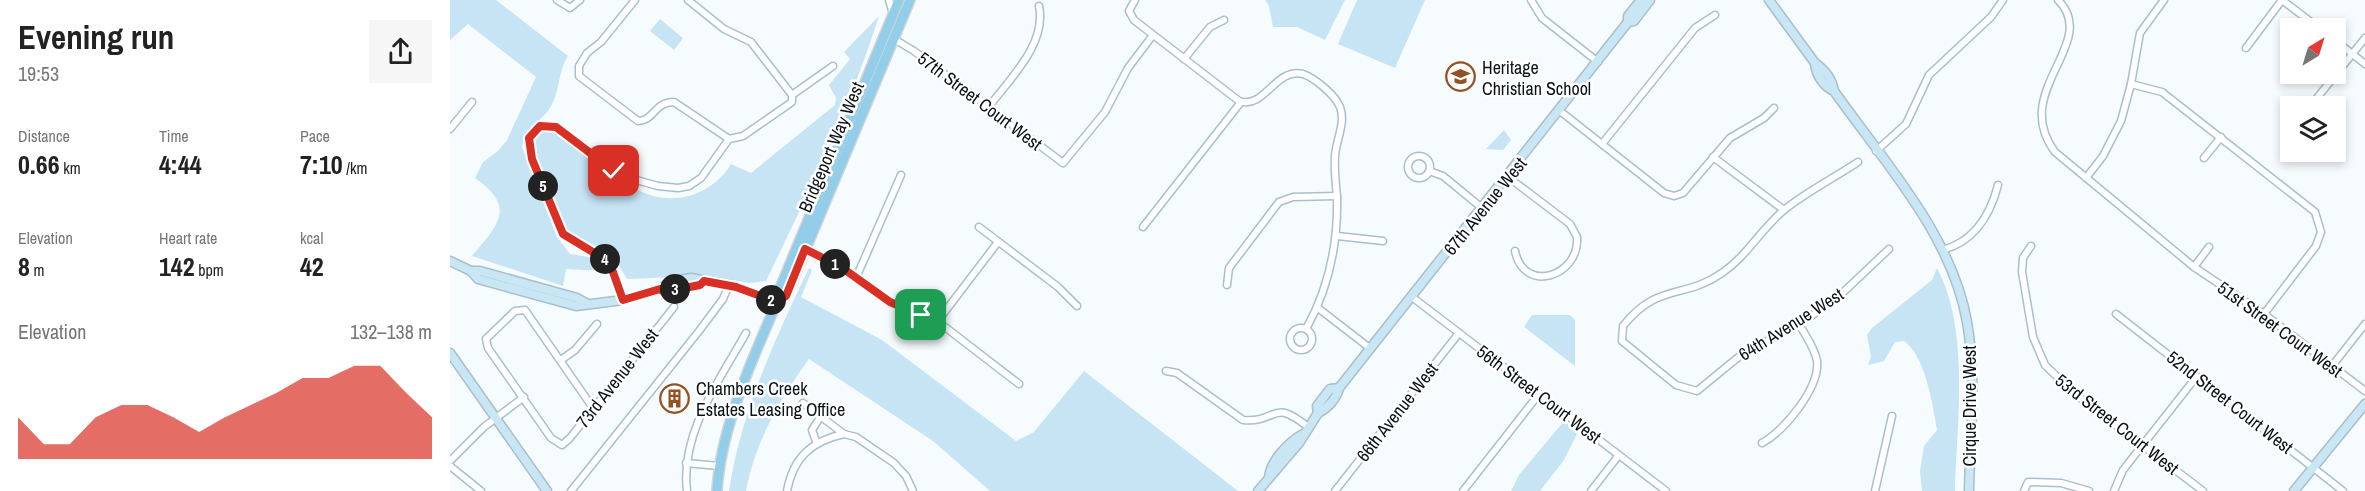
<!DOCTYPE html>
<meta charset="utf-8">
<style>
body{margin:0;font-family:"Archivo Narrow",sans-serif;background:#f6f6f6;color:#222;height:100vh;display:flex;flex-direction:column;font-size:22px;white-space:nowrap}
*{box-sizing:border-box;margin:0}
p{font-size:20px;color:#767676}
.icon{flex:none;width:33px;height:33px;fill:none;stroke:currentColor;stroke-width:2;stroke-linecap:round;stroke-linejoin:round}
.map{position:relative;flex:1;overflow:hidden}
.sheet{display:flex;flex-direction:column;background:#fff;width:450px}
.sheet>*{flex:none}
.needle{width:39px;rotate:38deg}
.tools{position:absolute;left:1830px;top:18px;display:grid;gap:12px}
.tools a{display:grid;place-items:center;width:66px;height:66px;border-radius:0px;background:#fff;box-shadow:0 3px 9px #0003;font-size:30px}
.pin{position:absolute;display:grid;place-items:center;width:51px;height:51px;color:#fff;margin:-26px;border-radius:12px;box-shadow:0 3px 9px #0006}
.km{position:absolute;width:30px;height:30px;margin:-15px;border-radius:50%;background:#222;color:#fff;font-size:16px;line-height:30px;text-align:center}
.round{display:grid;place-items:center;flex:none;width:63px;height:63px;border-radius:0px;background:#f6f6f6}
.head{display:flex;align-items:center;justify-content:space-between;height:102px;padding:0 18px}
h1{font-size:33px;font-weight:800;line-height:45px}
.figures{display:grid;grid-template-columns:repeat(3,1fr);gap:9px;height:102px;padding:6px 18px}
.figures div{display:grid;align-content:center}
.figures b{font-size:26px;font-weight:800}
.figures small{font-size:16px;font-weight:400}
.figures p{font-size:16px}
.chart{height:168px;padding:12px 18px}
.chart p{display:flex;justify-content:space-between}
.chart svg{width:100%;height:108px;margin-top:6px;fill:#d93025;opacity:.7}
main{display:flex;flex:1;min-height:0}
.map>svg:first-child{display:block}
.green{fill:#c7e4f5}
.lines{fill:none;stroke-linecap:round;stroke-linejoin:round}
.street-casing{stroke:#a9bfcc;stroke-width:9}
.secondary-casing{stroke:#a9bfcc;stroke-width:11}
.primary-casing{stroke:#d3d4d5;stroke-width:12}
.street{stroke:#fff;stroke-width:6}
.secondary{stroke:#c9e6f4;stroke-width:8}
.primary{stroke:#92cde9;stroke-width:9}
.route-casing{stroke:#fff;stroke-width:12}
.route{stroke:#d93025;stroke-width:8}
.labels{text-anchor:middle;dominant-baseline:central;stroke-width:5;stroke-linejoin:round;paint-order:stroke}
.poi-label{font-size:18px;fill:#0a1216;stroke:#fff;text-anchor:start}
.street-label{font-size:18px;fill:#0a1216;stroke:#fff}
</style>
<main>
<section class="sheet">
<div class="head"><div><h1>Evening run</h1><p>19:53</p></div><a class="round"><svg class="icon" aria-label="share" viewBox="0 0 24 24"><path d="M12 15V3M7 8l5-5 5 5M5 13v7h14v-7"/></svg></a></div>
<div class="figures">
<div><p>Distance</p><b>0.66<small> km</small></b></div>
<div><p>Time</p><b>4:44</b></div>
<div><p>Pace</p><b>7:10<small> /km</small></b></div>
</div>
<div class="figures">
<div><p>Elevation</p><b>8<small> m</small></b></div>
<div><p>Heart rate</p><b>142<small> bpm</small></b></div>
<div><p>kcal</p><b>42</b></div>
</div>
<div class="chart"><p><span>Elevation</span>132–138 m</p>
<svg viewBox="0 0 160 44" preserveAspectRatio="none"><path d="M0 44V27L10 38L20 38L30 27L40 22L50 22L60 27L70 33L80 27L90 22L100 17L110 11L120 11L130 6L140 6L150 17L160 27V44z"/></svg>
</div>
</section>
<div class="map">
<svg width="1915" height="491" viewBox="0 0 1915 491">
<rect width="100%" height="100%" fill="#f6fbfe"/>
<g class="green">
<path d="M0 0H46L118 56C108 71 110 91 101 106 92 122 76 126 72 147L107 237 120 254 151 259 154 271 116 269 113 286 22 256C48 225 67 207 25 178L33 162 48 151 57 140 86 77 18 24 0 40Z"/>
<polygon points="815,0 895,0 875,40 847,27 823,27 819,6"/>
<polygon points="907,0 975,0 945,68 888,44"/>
<path d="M429 16C400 108 358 194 316 281L300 283 253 276 177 279 163 256 125 238 116 230 82 148 84 133 93 128H103L172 176 167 180C177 181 184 188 192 192 225 207 263 194 281 164L301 173 385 105 386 98 379 85 400 59 394 52Z"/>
<polygon points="210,19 233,38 224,50 200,31"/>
<polygon points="1054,130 1061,140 1053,150 1036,149"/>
<path d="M359 268 362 270 351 297 432 340 566 441 584 432 634 371 788 491H540L483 441 359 359C330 399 305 442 296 491H279C291 412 325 339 359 268Z"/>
<path d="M1487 268C1520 330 1507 423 1505 491H1472L1470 471 1474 446 1487 430C1483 405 1475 355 1454 341L1445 342 1434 361 1418 365 1421 357 1417 335 1422 328 1482 280Z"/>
<polygon points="1082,315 1120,315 1125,320 1125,366 1074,327"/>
<polygon points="1114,421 1128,432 1114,460 1090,491 1061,491 1069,475"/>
</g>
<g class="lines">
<defs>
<g id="street">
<polyline points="107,0 120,8 130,0"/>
<path d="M185 0 151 42 137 53 129 66V76L188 121C204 121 204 102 224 102L279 139"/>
<polyline points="238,0 274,29 301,42 342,95"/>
<polyline points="439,0 443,14"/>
<path d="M685 0 679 11 684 20 789 101C815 110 825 67 853 74 865 78 885 95 890 107 896 123 886 140 885 156 884 170 886 184 887 198 888 246 879 288 856 329"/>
<polyline points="1081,0 1092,18 1148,62"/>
<path d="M1608 0C1651 43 1559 91 1605 152L1744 267 1814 314 1915 391"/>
<polyline points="1832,0 1869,28"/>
<polyline points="444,39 464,51 613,163 655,112 678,68 703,35"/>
<polyline points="1886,41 1915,64"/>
<polyline points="1796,48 1832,0"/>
<polyline points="734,59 760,27 774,20"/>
<polyline points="1681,84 1712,92 1865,212 1871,232 1866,246 1814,314"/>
<polyline points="342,95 383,66"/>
<polyline points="1867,98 1915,38"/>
<path d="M538 108C559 79 597 45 589 6"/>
<polyline points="1110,111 1214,193 1224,196 1233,193 1280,138 1314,118 1324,108"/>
<polyline points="0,129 22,102"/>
<polyline points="1152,144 1245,28 1265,15"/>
<polyline points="1426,151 1456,124 1479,75 1541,17 1553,0"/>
<circle cx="969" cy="167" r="11"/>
<polyline points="1263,157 1334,210"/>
<polyline points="1754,158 1771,137"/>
<path d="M1408 162C1384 178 1356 192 1334 210 1311 229 1297 256 1272 273 1233 300 1208 282 1173 326L1172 341 1226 385 1247 391 1291 355 1349 324 1385 300 1439 249"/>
<polyline points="979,171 993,176 1032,208"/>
<path d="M1058 177 1120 224 1127 237C1130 276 1074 295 1065 251"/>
<polyline points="1636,178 1653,156 1671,121 1681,84 1690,33 1714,0"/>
<polyline points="529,227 608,287 627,306"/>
<polyline points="693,227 791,102"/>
<polyline points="887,236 933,241"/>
<polyline points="1581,246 1573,258 1572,272 1583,337 1595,365 1626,395 1753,491"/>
<polyline points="353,248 391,267 440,302 495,327 569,384"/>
<path d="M1492 250C1524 242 1540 216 1548 185"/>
<polyline points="1744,267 1759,247"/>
<polyline points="406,278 451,175"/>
<polyline points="777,285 779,268 829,202 843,197 887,196"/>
<polyline points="962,297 1216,491"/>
<path d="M173 300 163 272 156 260 113 234 81 153C77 141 80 131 92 125L104 126 172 176 208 186 228 188 239 186 251 178 279 139 293 136 342 102V95"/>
<polyline points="868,308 921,349"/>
<polyline points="1666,314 1893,491"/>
<polyline points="487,322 548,242"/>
<circle cx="851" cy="339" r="11"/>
<polyline points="111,360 125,350 147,324"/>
<polyline points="1882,366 1915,324"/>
<path d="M716 371 727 373 793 420C829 423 821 397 858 427"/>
<polyline points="353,403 394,434 406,437 444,463 456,476 463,491"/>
<polyline points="143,408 75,310 65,311 36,339 38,348 101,438 112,445 120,438 224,307"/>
<path d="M1312 443C1334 431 1370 388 1367 361 1365 348 1355 335 1349 324"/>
<polyline points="367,444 362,430 371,416"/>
<polyline points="0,461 34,427 74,397"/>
<polyline points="236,463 269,466"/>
<polyline points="0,466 31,491"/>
<polyline points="121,491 249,331 273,299 279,285"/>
<path d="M237 491C230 434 269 381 296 333"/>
<path d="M337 491C343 458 361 441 394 434"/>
<polyline points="885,491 1009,333"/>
<polyline points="1013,491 1089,394"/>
<polyline points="1141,491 1169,455"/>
<polyline points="1425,491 1442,416"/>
<polyline points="1574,491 1578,482 1611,483 1639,491"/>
<polyline points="1664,491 1673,470 1747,376"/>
</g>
<g id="secondary">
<path d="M1319 0 1365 63C1375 70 1382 79 1384 91 1434 162 1502 235 1517 322 1527 377 1520 435 1519 491"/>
<polyline points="1178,22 1184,21 1200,0"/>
<path d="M1365 63C1366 75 1373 86 1384 91"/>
<polyline points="0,261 21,271 28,279 126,306 173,300 210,289 220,282 241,278 279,285 327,302"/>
<polyline points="21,271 30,271 127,298 136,303"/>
<polyline points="210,289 214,292 250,285 254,281"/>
<polyline points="0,353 97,491"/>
<polyline points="868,413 867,406 880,389 889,388"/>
<path d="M819 478C820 461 839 442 853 434"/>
<path d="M808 491 849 443 868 413C878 408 887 398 889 388L1178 22V16L1191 0"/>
<polyline points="1844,491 1915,404"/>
</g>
<g id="primary">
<polyline points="327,302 336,296 460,0"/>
<path d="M267 491C271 426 302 361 327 302L328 293 449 0"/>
</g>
</defs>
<use href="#street" class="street-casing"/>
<use href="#secondary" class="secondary-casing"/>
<use href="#primary" class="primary-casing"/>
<use href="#street" class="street"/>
<use href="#secondary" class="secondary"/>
<use href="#primary" class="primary"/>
</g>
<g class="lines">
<defs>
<polyline id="route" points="164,171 106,127 90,126 79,138 82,159 113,234 156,260 163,272 173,300 210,289 214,292 250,285 254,281 286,287 327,302 336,296 355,249 391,267 440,302 471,315"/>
</defs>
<use href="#route" class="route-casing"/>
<use href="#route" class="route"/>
</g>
<defs>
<symbol id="school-ring" viewBox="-11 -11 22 22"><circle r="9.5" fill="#fff" stroke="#945121" stroke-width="1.5"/><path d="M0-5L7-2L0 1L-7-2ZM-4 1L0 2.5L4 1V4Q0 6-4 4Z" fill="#945121"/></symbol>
<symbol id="building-ring" viewBox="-11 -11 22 22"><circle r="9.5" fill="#fff" stroke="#945121" stroke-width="1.5"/><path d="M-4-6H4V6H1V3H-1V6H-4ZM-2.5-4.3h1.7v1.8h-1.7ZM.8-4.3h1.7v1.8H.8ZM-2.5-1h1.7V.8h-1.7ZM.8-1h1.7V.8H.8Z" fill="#945121"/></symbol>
</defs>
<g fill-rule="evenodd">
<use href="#school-ring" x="994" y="60" width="33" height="33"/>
<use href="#building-ring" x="208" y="382" width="33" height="33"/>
</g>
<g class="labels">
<g class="poi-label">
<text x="1032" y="67">Heritage<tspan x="1032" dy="21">Christian School</tspan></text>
<text x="246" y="388">Chambers Creek<tspan x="246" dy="21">Estates Leasing Office</tspan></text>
</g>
<g class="street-label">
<text transform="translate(530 101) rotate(37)">57th Street Court West</text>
<text transform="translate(381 147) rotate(-67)">Bridgeport Way West</text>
<text transform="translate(1035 206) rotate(-51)">67th Avenue West</text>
<text transform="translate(1341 324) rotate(-32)">64th Avenue West</text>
<text transform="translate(1830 329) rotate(36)">51st Street Court West</text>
<text transform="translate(167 378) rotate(-52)">73rd Avenue West</text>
<text transform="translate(1089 394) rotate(37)">56th Street Court West</text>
<text transform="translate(1780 402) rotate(38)">52nd Street Court West</text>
<text transform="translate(1519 406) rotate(-90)">Cirque Drive West</text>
<text transform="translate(947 412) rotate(-52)">66th Avenue West</text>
<text transform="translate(1667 424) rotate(38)">53rd Street Court West</text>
</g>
</g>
</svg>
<div class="tools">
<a><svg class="needle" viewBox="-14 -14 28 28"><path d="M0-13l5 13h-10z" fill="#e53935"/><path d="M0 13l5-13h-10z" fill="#767676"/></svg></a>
<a><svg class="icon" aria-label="layers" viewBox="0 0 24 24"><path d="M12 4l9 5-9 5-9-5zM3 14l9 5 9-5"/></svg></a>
</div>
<div class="pin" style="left:471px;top:315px;background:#1e9e55"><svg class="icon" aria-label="arrive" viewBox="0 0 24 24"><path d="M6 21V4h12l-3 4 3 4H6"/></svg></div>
<div class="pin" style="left:164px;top:171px;background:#d93025"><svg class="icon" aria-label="check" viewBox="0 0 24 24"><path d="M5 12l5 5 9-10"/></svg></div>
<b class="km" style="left:385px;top:264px">1</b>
<b class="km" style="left:321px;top:300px">2</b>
<b class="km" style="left:225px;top:289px">3</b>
<b class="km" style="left:155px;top:259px">4</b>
<b class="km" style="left:93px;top:186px">5</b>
</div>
</main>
